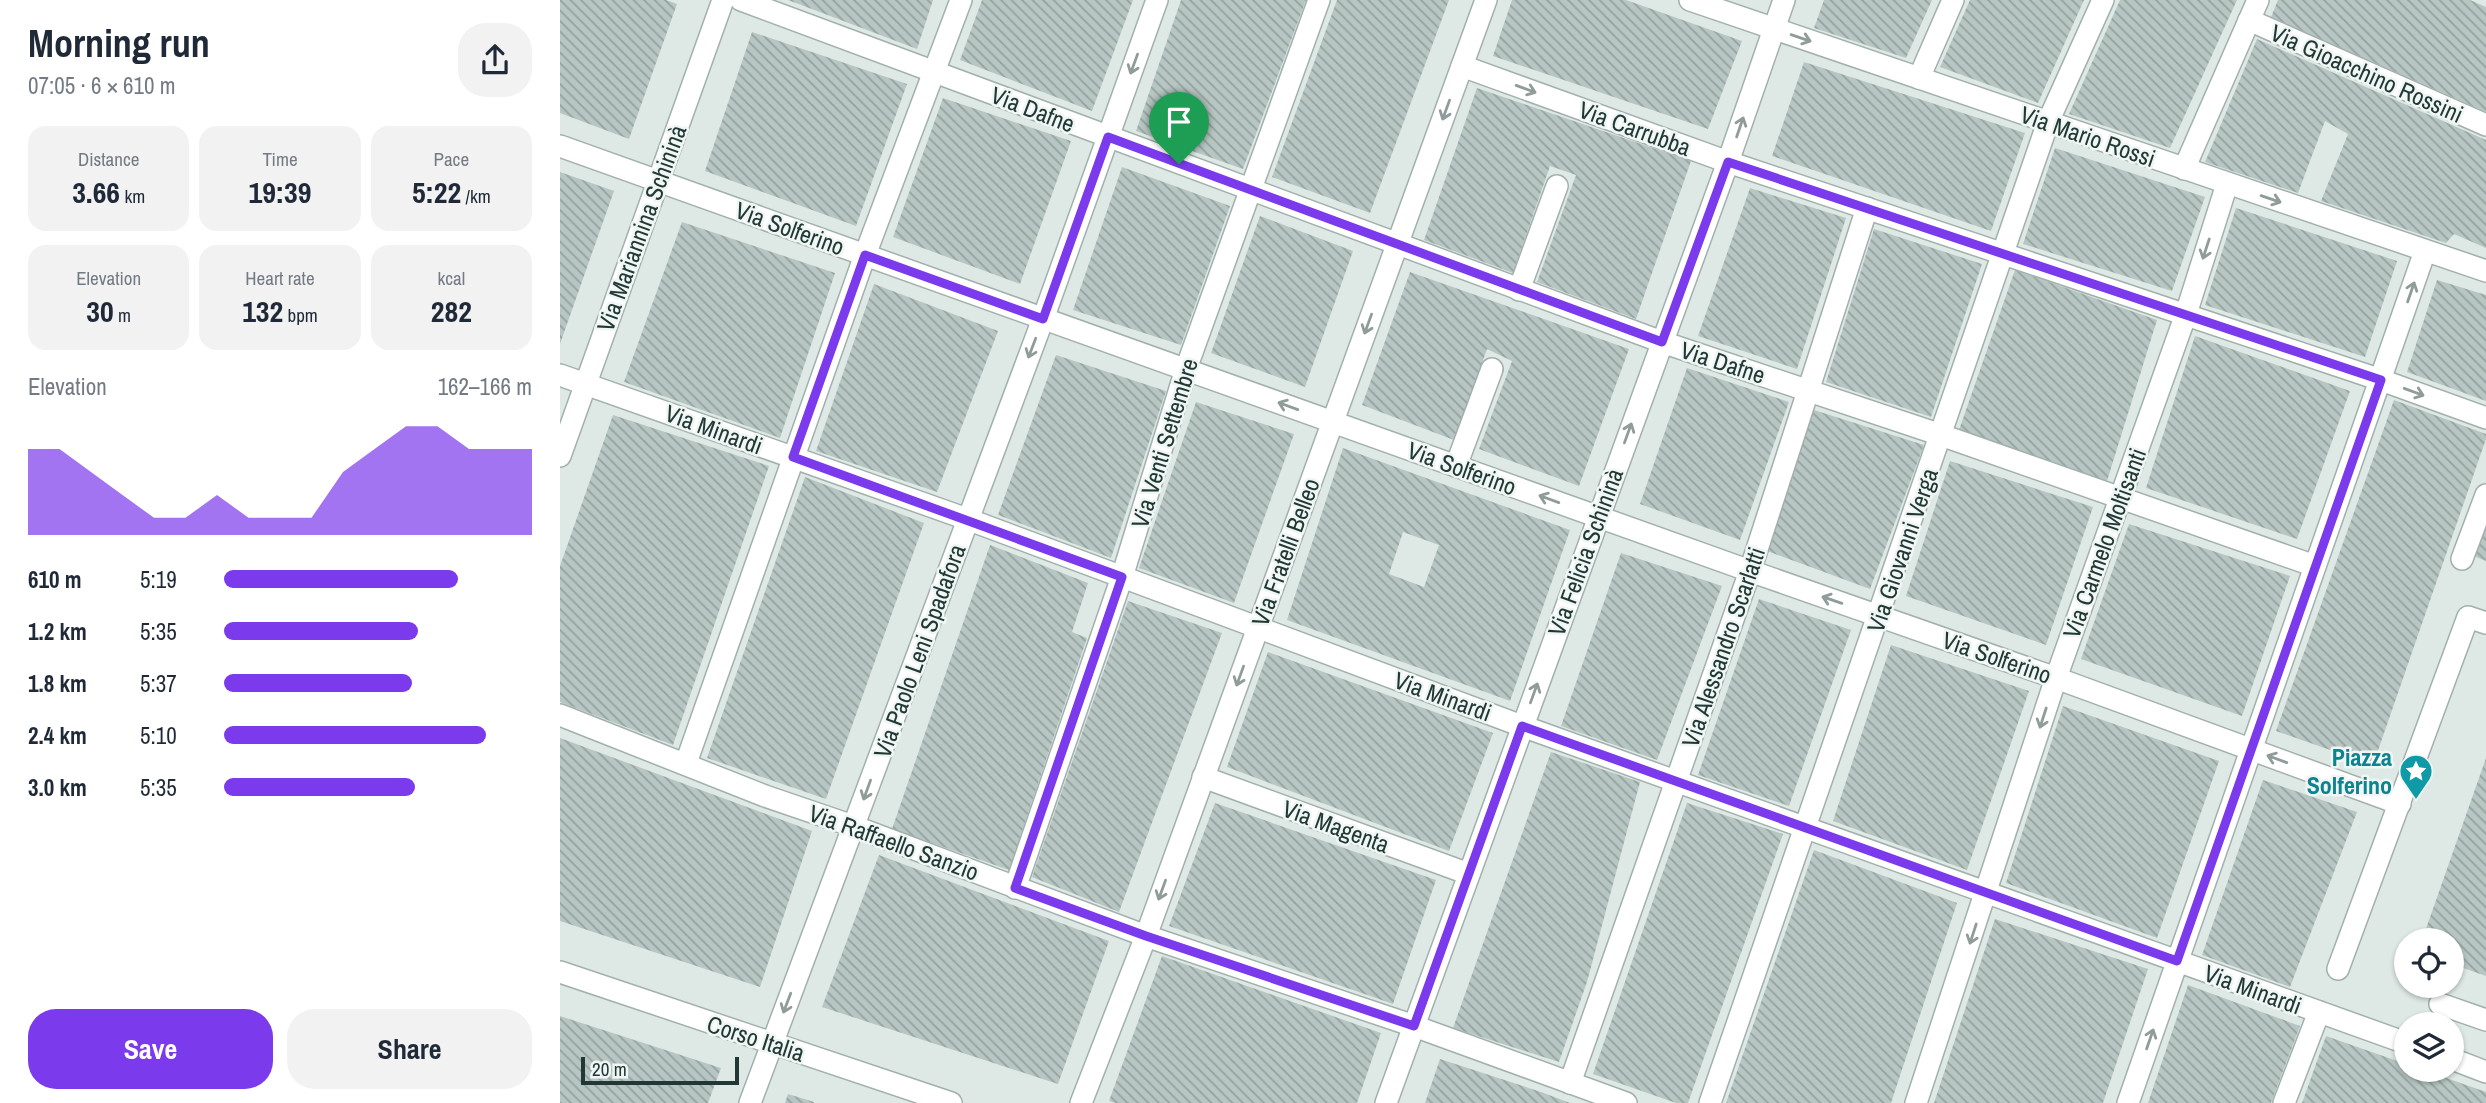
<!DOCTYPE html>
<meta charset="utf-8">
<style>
body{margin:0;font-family:"Archivo Narrow",sans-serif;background:#f2f2f3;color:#1f2937;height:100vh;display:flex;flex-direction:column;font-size:26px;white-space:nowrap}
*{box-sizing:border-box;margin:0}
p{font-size:23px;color:#747a83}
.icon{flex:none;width:38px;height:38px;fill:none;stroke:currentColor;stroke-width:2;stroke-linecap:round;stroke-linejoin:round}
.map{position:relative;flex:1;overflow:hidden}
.sheet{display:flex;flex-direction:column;background:#fff;width:560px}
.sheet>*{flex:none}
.buttons{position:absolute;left:1834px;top:928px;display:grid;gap:14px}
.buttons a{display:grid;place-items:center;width:70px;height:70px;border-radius:50%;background:#fff;box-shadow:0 2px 5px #0004;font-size:35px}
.scale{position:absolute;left:21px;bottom:18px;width:158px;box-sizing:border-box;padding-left:7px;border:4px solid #213835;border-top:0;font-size:19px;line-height:24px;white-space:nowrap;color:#213835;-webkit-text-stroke:5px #eff6f3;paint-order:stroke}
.pin{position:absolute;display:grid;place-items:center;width:60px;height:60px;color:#fff;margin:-72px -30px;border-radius:50% 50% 50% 0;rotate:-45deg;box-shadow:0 0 7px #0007}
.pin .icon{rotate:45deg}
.round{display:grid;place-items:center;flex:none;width:74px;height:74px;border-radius:28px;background:#f2f2f3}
.overview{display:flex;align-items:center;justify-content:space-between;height:119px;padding:0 28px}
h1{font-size:38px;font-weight:700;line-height:52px}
.figures{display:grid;grid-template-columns:repeat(3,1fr);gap:10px;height:119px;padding:7px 28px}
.figures div{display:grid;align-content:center;border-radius:18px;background:#f2f2f3;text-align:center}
.figures b{font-size:30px;font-weight:700}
.figures small{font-size:19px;font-weight:400}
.figures p{font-size:19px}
.chart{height:196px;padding:14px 28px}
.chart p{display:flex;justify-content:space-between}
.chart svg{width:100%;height:126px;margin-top:7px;fill:#7c3aed;opacity:.7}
.cta{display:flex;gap:14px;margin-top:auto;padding:14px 28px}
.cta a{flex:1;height:80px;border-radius:28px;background:#7c3aed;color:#fff;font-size:28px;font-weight:700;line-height:80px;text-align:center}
.cta a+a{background:#f2f2f3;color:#1f2937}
ul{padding:0 28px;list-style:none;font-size:23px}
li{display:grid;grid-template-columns:112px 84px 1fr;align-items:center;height:52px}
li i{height:18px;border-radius:9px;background:#7c3aed}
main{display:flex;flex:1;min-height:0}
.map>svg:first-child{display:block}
.building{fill:url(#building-back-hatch);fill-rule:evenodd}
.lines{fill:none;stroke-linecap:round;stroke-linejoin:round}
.service-casing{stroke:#a2b0ad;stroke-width:24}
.minor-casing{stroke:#a2b0ad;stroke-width:24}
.tertiary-casing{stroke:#a2b0ad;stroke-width:24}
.service{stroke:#fff;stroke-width:21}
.minor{stroke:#fff;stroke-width:21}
.tertiary{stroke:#fff;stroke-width:21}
.oneway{stroke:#909c9a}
.route-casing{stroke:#fff;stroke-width:14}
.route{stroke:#7c3aed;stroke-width:9}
.labels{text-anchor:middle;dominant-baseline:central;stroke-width:5;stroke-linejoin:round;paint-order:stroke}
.street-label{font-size:24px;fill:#213835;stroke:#eff6f3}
.culture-label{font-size:24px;font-weight:bold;fill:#0d838f;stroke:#eff6f3;text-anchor:end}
</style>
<main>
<section class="sheet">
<div class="overview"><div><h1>Morning run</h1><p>07:05 · 6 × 610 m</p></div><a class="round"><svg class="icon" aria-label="share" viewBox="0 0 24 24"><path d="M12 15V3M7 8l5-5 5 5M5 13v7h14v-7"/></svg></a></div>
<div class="figures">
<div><p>Distance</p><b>3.66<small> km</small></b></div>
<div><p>Time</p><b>19:39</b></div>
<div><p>Pace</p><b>5:22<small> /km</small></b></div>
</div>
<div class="figures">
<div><p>Elevation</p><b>30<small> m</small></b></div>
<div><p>Heart rate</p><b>132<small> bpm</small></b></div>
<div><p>kcal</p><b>282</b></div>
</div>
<div class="chart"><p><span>Elevation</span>162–166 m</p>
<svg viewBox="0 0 160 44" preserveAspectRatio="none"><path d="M0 44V14L10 14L20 22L30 30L40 38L50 38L60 30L70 38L80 38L90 38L100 22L110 14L120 6L130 6L140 14L150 14L160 14V44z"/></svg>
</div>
<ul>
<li><b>610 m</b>5:19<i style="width:76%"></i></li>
<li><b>1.2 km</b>5:35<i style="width:63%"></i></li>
<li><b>1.8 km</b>5:37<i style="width:61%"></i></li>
<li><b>2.4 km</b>5:10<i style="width:85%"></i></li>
<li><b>3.0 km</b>5:35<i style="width:62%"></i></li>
</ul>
<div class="cta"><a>Save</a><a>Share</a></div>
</section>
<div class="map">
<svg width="1926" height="1103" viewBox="0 0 1926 1103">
<defs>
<pattern id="building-back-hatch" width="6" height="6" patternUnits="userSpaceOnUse" patternTransform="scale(1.75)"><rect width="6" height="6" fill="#b7c6c2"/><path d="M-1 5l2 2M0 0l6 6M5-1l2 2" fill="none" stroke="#94a29e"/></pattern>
</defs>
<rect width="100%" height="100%" fill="#dee9e6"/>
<g class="building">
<polygon points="0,0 106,0 117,4 69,139 0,113"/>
<polygon points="228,0 373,0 357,49"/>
<polygon points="422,0 573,0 532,111 400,60"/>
<polygon points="621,0 746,0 683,169 576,131"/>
<polygon points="777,0 889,0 810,213 712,177"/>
<polygon points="952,0 1066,0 1182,41 1148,129 933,56"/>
<polygon points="1264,0 1372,0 1346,58 1254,28"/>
<polygon points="1410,0 1524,0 1478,103 1380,67"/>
<polygon points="1560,0 1677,0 1610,148 1509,114"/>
<polygon points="1718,0 1910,0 1926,7 1926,112 1711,17"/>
<polygon points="192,32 347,84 296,226 145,171"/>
<polygon points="1697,39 1926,140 1926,248 1894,234 1886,243 1761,201 1788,134 1765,121 1738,193 1645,162"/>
<polygon points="1244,62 1465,133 1431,231 1212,156"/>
<polygon points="917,88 1131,161 1076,319 977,282 1016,175 990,166 953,273 864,240"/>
<polygon points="383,98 511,141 460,284 333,237"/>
<polygon points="1495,148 1645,197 1612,291 1463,244"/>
<polygon points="562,167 670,206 621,345 513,310"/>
<polygon points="0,172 54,191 0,344"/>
<polygon points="1190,188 1286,218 1237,369 1138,336"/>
<polygon points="1676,208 1837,261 1805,357 1645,305"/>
<polygon points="700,216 793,251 745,387 651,353"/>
<polygon points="122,222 275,273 220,438 64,382"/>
<polygon points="1314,229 1422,264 1371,417 1266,382"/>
<polygon points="1455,270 1597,320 1547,481 1399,430"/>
<polygon points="850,272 1069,349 1019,486 919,449 952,361 927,349 894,440 802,405"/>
<polygon points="1877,280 1926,295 1926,401 1847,372"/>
<polygon points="314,284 438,331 377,492 256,451"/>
<polygon points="1635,336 1790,391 1737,539 1586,488"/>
<polygon points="496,355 606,391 551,558 438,515"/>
<polygon points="1127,368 1229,402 1180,540 1080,504"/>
<polygon points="1834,400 1926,434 1926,439 1813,765 1716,731"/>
<polygon points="636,402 734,434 674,603 579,568"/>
<polygon points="1254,410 1364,445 1310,589 1207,551"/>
<polygon points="53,415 209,466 113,745 0,702 0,566"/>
<path d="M783 448 1010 530 950 701 727 620ZM843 532 879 545 864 587 829 574Z"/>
<polygon points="1390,461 1533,507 1486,645 1346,596"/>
<polygon points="245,477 364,523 266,799 147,758"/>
<polygon points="1569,524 1730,576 1682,716 1521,659"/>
<polygon points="1926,525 1926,561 1914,556"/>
<polygon points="430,545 528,583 512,632 527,638 449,870 332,829"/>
<polygon points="1061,553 1162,586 1097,760 1001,726"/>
<polygon points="1199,599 1291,630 1229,806 1138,775"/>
<polygon points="568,601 662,633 559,912 472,877"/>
<polygon points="1331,645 1469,691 1407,870 1273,821"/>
<polygon points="708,652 933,733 889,851 667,767"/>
<polygon points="1503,706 1659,761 1597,938 1446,883"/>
<polygon points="0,738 252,831 200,987 0,921"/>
<polygon points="991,752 1080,782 1027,982 999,1062 893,1028"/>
<polygon points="1926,758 1926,976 1892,964 1892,940 1862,940"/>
<polygon points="1703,780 1797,812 1730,987 1642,955"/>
<polygon points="655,803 876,880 833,1004 609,926"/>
<polygon points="1127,803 1223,834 1128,1103 1116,1103 1033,1074"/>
<polygon points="1254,850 1397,903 1331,1103 1166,1103"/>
<polygon points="319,855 549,941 498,1084 262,1007"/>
<polygon points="1435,919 1588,969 1543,1103 1374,1103"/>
<polygon points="602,956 821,1033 797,1103 555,1103 549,1101"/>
<polygon points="1628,985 1740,1026 1711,1103 1588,1103"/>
<polygon points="0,1016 161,1068 148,1103 0,1103"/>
<polygon points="1766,1036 1846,1064 1846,1069 1861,1069 1926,1092 1926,1103 1742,1103"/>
<polygon points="880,1059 981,1092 1010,1103 865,1103"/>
<polygon points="228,1094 254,1102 254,1103 225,1103"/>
</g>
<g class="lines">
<defs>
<g id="service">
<polyline points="959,290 997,186"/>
<polyline points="896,466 932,369"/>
</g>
<g id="minor">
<polyline points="181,0 1102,342 1381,435 1755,566"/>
<polyline points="1130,0 1926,271"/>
<polyline points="1689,20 1926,125"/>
<polyline points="902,66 1168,162 1821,380 1926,418"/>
<polyline points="1359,78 1393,0"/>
<polyline points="0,146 1190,571 1496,678 1840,804"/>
<polyline points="1624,169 1698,0"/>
<polyline points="0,375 407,519 962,726 1846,1043"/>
<polyline points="0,456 163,0"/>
<polyline points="1902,559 1926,495"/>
<polyline points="0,715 205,796 293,826 586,936 854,1026 1066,1103"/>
<polyline points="126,763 305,255 401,0"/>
<polyline points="643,777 909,874"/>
<polyline points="455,888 562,577 626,369 759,0"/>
<polyline points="1778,969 1908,617 1926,623"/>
<polyline points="1880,1004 1926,1020"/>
<polyline points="1892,1059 1926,1072"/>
<polyline points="1010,1083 1190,571 1307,208"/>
<polyline points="190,1103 483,319 597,0"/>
<polyline points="521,1103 586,936 926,0"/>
<polyline points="826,1103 1168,162 1224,0"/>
<polyline points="1150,1103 1488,122 1543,0"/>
<polyline points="1356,1103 1496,678 1626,314 1667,184"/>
<polyline points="1568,1103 1865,251"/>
<polyline points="1724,1103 1759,1012"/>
</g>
<polyline id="tertiary" points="0,972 391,1103"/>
</defs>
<use href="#service" class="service-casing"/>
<use href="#minor" class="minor-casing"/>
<use href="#tertiary" class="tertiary-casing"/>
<use href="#service" class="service"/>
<use href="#minor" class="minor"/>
<use href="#tertiary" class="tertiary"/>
</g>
<defs><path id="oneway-shaft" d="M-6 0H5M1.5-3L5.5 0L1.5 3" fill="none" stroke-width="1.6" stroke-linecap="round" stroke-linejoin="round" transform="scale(1.75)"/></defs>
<g class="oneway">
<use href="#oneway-shaft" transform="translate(1241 38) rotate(19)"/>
<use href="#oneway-shaft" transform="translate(574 64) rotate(110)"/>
<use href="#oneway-shaft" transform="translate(966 89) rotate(20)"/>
<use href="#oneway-shaft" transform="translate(886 110) rotate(110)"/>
<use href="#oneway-shaft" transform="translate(1180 127) rotate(-71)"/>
<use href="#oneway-shaft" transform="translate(1711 199) rotate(19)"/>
<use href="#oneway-shaft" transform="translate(1646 249) rotate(108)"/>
<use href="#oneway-shaft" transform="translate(1851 292) rotate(-71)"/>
<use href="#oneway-shaft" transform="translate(808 324) rotate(110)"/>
<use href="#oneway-shaft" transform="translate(472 348) rotate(111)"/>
<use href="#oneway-shaft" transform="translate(1854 392) rotate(20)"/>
<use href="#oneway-shaft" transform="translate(728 406) rotate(-160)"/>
<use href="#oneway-shaft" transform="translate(1068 433) rotate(-70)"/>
<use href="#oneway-shaft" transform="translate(989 499) rotate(-160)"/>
<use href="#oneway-shaft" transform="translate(1272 600) rotate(-161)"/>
<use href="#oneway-shaft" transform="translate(680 676) rotate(110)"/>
<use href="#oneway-shaft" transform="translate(974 693) rotate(-70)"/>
<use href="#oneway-shaft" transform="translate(1483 718) rotate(108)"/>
<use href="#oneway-shaft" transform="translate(1717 759) rotate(-160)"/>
<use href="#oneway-shaft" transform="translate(307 790) rotate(110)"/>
<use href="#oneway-shaft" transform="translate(602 890) rotate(110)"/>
<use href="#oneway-shaft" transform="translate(1413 934) rotate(108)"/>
<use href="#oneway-shaft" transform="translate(227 1003) rotate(111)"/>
<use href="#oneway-shaft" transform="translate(1590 1039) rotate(-71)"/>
</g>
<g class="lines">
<defs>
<polygon id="route" points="548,137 1102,342 1168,162 1821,380 1617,961 962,726 854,1026 586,936 455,888 562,577 233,457 305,255 483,319"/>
</defs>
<use href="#route" class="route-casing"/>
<use href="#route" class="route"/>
</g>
<defs>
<symbol id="sight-pin" viewBox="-11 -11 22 30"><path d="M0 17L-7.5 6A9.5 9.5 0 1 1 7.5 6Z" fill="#0f9aa8" stroke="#eff6f3"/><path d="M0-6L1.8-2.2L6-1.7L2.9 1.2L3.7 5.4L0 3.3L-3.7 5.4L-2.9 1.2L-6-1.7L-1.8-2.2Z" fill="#fff"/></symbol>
</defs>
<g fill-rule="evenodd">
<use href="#sight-pin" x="1837" y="752" width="38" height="52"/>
</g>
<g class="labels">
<g class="street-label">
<text transform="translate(1807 73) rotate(24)">Via Gioacchino Rossini</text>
<text transform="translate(473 109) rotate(21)">Via Dafne</text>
<text transform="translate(1075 128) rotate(20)">Via Carrubba</text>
<text transform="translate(1528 136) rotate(19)">Via Mario Rossi</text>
<text transform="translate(81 228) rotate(-70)">Via Mariannina Schininà</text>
<text transform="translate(230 228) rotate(20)">Via Solferino</text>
<text transform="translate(1163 362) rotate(18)">Via Dafne</text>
<text transform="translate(154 429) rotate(20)">Via Minardi</text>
<text transform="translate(604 443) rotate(-73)">Via Venti Settembre</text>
<text transform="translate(902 468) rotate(20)">Via Solferino</text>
<text transform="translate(1544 543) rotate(-70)">Via Carmelo Moltisanti</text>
<text transform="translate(1342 550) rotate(-71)">Via Giovanni Verga</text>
<text transform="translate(725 552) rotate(-70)">Via Fratelli Belleo</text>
<text transform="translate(1025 552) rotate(-70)">Via Felicia Schininà</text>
<text transform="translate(1163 647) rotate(-71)">Via Alessandro Scarlatti</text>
<text transform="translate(359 651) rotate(-70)">Via Paolo Leni Spadafora</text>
<text transform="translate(1437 657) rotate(19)">Via Solferino</text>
<text transform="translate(883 696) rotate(20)">Via Minardi</text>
<text transform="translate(776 826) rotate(20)">Via Magenta</text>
<text transform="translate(334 842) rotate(20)">Via Raffaello Sanzio</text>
<text transform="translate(1693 989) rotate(20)">Via Minardi</text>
<text transform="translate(196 1038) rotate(18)">Corso Italia</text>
</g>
<g class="culture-label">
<text x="1832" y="757">Piazza<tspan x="1832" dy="28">Solferino</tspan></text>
</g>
</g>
</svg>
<div class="buttons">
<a><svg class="icon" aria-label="locate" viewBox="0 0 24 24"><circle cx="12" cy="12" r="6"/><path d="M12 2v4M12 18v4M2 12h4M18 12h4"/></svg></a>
<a><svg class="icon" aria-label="layers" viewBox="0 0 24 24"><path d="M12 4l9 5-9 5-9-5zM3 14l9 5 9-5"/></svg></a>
</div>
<div class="scale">20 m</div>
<div class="pin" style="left:619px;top:164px;background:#1e9e55"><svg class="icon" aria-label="arrive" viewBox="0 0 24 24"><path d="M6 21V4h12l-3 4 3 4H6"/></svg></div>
</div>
</main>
